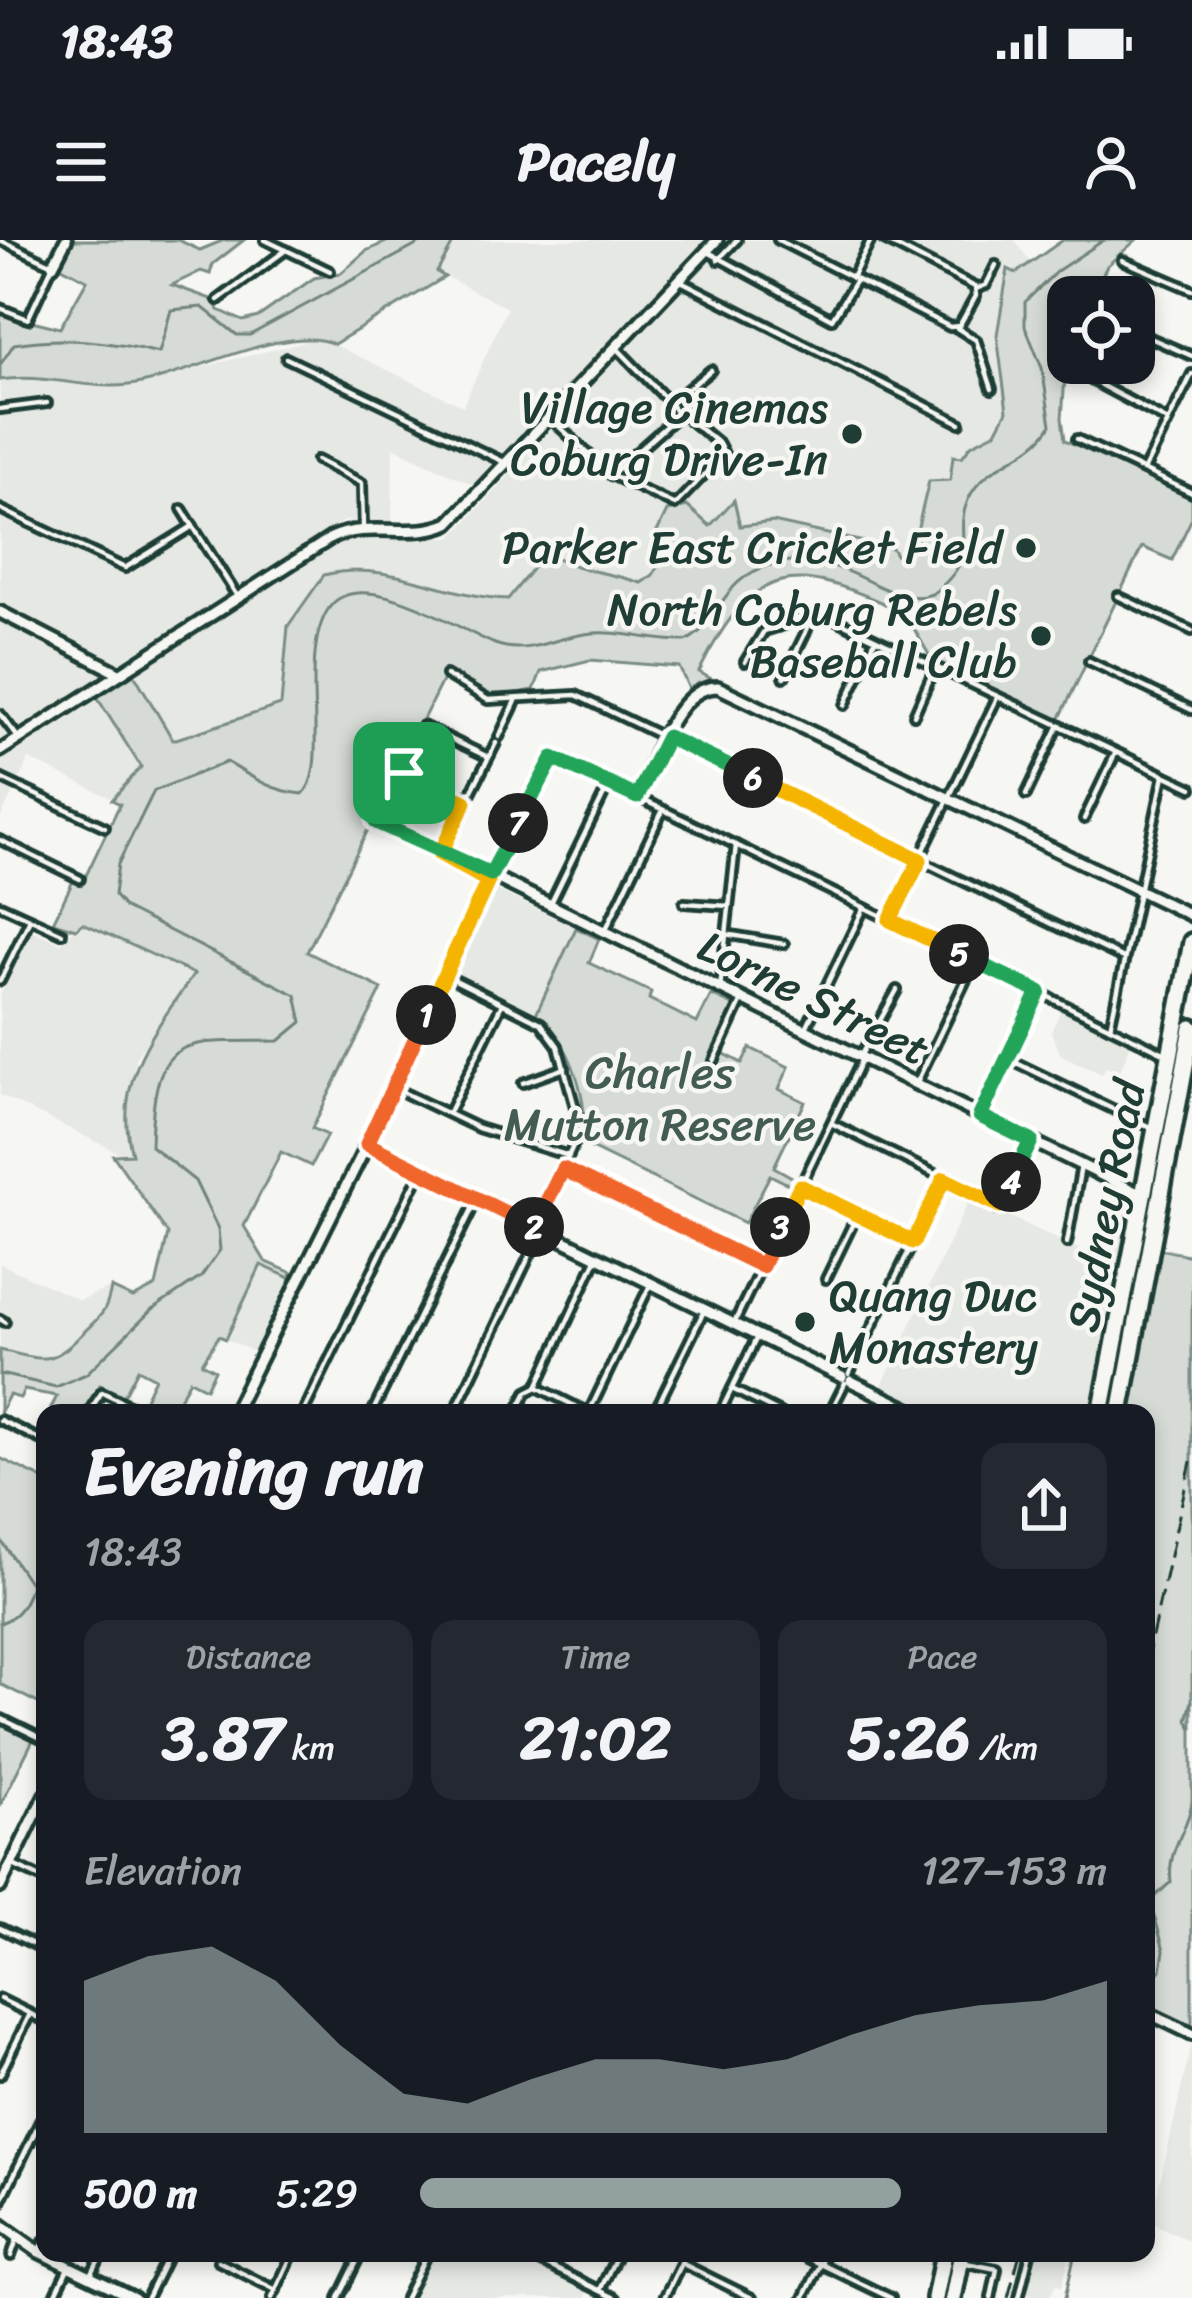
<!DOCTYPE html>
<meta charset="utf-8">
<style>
body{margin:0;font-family:Sriracha,sans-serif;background:#242831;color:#f1f3f6;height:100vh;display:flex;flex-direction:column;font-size:45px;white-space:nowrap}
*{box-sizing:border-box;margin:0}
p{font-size:39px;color:#9ea1a6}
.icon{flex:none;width:66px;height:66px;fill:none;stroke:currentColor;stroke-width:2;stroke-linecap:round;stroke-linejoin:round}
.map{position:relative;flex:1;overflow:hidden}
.side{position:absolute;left:36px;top:1164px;width:1119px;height:858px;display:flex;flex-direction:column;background:#171b24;border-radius:24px;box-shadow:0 6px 18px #0003}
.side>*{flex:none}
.tools{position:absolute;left:1047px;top:36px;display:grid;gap:24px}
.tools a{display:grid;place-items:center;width:108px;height:108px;border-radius:24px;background:#171b24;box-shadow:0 6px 18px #0003;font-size:60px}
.pin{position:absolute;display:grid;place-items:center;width:102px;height:102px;color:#fff;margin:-51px;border-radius:24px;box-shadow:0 6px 18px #0006}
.km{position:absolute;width:60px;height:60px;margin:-30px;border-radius:50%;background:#222;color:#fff;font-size:33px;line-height:60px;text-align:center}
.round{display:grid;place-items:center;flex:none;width:126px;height:126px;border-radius:24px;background:#242831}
.head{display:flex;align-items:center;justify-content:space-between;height:204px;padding:0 48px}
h1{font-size:66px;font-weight:700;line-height:90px}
.figures{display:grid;grid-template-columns:repeat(3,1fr);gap:18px;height:204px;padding:12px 48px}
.figures div{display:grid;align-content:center;border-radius:24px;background:#242831;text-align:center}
.figures b{font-size:60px;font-weight:700}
.figures small{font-size:33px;font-weight:400}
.figures p{font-size:33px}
.chart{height:336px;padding:24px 48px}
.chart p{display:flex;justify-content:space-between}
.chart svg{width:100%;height:216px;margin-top:12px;fill:#92a19f;opacity:.7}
ul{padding:0 48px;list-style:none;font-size:39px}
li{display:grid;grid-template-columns:192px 144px 1fr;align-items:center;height:90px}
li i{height:30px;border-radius:15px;background:#92a19f}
.status{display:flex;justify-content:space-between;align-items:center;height:84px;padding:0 60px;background:#171b24;direction:ltr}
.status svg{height:33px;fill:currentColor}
header{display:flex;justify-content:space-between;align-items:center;height:156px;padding:0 48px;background:#171b24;font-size:54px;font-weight:700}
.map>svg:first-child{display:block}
.built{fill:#e6e8e4}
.green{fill:#d6dbd6;stroke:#7a8c85;stroke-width:3}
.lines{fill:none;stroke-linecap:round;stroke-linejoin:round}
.stream{stroke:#72847d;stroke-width:3}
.street-casing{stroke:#1f3d34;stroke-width:14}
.secondary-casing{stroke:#1f3d34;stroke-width:18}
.highway-casing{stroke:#1f3d34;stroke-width:24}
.street{stroke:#f6f6f2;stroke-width:4.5}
.secondary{stroke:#f6f6f2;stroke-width:9}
.highway{stroke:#f6f6f2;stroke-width:15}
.rail{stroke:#1f3d34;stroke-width:3;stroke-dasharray:18 9;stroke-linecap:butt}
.split-1-casing{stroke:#fff;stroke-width:24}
.split-2-casing{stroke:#fff;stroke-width:24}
.split-3-casing{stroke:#fff;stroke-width:24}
.split-4-casing{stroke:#fff;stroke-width:24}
.split-5-casing{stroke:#fff;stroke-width:24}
.split-6-casing{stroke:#fff;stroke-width:24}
.split-7-casing{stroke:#fff;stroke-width:24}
.split-8-casing{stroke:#fff;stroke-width:24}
.split-1{stroke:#f5b400;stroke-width:15}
.split-2{stroke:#f0652b;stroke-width:15}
.split-3{stroke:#f0652b;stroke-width:15}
.split-4{stroke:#f5b400;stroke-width:15}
.split-5{stroke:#22a559;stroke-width:15}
.split-6{stroke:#f5b400;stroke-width:15}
.split-7{stroke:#22a559;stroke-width:15}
.split-8{stroke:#22a559;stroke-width:15}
.poi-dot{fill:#1f3d34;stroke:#f6f6f2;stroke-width:4.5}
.labels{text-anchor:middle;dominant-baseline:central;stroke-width:9;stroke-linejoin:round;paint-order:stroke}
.poi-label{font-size:45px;fill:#1f3d34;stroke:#f6f6f2;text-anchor:end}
.street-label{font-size:45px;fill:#1f3d34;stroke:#f6f6f2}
.park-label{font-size:45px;fill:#445d54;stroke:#f6f6f2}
</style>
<div class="status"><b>18:43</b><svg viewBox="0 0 49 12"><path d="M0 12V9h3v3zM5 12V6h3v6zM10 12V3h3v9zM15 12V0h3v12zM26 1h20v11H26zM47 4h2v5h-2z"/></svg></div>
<header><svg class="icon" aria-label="menu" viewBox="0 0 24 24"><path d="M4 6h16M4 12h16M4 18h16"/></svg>Pacely<svg class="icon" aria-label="person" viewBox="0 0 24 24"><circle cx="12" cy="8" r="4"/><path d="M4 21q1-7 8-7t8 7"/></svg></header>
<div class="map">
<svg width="1192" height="2058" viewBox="0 0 1192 2058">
<rect width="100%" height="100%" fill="#f6f6f2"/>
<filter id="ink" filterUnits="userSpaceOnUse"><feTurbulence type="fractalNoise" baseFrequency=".00833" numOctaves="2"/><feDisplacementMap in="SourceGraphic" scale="24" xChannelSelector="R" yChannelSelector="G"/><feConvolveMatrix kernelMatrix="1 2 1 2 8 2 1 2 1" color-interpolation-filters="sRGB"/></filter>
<g filter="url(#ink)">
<g class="built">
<polygon points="455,0 709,0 476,246 393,207 392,281 344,281 114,426 0,369 0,140 27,135 129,145 320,98 463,166 507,68 437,32"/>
<polygon points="727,0 1015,0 1030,22 1016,33 1008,30 997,94 1006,171 996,191 970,204 961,217 953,216 950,240 920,305 899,316 892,308 774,282 710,286 687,266 667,271 657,292 671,300 653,335 641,343 611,333 585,334 546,312 508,359 464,357 389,332 355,328 288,386 282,465 172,500 130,427 344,297 452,297"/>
<polygon points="0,380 117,437 95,454 141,526 113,559 29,519 0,579"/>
<polygon points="494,649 576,688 536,774 453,734"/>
<polygon points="82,683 195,734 136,817 125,887 130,918 0,855 0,755 31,690 61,703"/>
<polygon points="1061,770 1131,803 1119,833 1106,827 1102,834 1061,815 1051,792"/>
<polygon points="1113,948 1136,960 1096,1173 933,1173 881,1148 970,958 1099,1019"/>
<polygon points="0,1024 79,1060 111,1048 107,1075 65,1115 44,1120 0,1110"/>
<polygon points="261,1025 290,1038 254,1112 226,1099"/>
<polygon points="1192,1802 1192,2002 1151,1982"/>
<polygon points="433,2013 511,2013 588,2051 585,2058 411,2058"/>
<polygon points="1034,2013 1070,2013 1062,2047 1056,2044 1049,2058 1025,2054"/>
</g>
<g class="green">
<path d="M72 0H178L200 10 224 0H244L213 24 210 34 201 31 172 45 211 59 219 70 243 81 258 77 314 38 341 33 366 11 391 0H455L437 32 445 37 334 104C285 82 183 139 129 145 86 150 44 133 0 140V73L60 88 87 40 60 26Z"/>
<path d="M1063 0H1136L1107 26 1093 54 1068 57 1063 92 1068 96 1062 178 1065 200 1192 258V278L1172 320 1142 307 1058 482 935 425 906 375 909 369 904 373C796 321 754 320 699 432L717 442 689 449 679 427 590 420 541 432 534 450 489 458 446 433 307 712 382 749 312 888 327 895 311 926 281 912 244 986 265 1021 292 1033 290 1038 261 1025 226 1099 219 1096 202 1123 215 1130 206 1148 190 1140 171 1173 142 1165 155 1138 138 1129 124 1156 100 1145 86 1173 51 1168 57 1156 24 1150 20 1158 9 1155 0 1173V1110C41 1119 51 1127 80 1096 99 1076 106 1076 111 1048L133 1058 156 1046 168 994 113 915 132 914C111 843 155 790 194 734L83 683 76 689 53 682 73 641 82 644 120 564 112 560 141 527 95 454 130 427 173 500 281 465 288 386 324 335C389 319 443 357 508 359L546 312C585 334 601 330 641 343L653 335 671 300 657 292 667 271 687 266 710 286 734 260 740 286 773 282 892 308 898 318 920 305 916 295 929 241 950 240 953 216 962 217 971 205 996 192 1007 171 997 95 1008 29 1016 33Z"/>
<path d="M576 688 599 699 589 723 651 752 649 759 697 783 711 755 735 766 715 809 742 823 750 808 789 827 779 849 805 862 774 927 797 940 794 947 770 935 745 983 581 903C593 866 569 796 536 774Z"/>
<polygon points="1160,1009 1192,1016 1192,1789 1146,1767 1146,1173 1127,1173"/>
<polygon points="0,1218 45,1240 44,1466 0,1444"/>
<polygon points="0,1485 33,1500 0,1566"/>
</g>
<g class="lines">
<g class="stream">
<path d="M0 125 14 104C64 96 110 101 159 113L171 70 202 67 237 95H250L426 0"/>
<path d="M0 1134 56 1147 86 1134 152 1070 201 1037 220 1010 218 989 195 941 151 906C154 788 183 803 279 801L302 782 296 755 125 668 114 655 118 624 154 551 227 522C253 538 272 551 303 554 332 525 296 416 329 368 360 323 459 390 495 404 527 416 553 398 585 394 618 389 653 402 686 401 722 383 718 338 774 324 846 305 885 371 932 354 984 315 951 298 968 260 985 221 1032 220 1051 185L1042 128 1025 86V62L1057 31 1104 0"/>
<path d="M0 1299 31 1345C26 1363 18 1377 0 1383"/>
<polyline points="1192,1461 1187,1480 1192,1488"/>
<path d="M1146 1750 1161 1730 1164 1710 1150 1661 1171 1642C1167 1607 1187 1594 1192 1562"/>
<polyline points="1065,2058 1075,2013"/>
</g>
<defs>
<g id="street">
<polyline points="265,0 330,31"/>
<polyline points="778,0 950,87 959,86 976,56 975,47 884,0"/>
<polyline points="710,13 832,79 856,40"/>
<polyline points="718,20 737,0"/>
<polyline points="1122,20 1192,50"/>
<polyline points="852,38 871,0"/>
<polyline points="681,41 960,183"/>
<polyline points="976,49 986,45 996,25"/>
<polyline points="218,60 286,10"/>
<polyline points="0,68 28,79 53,25 0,0"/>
<polyline points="957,88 976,100 992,149"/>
<polyline points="1134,91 1192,116"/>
<polyline points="616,107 670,163"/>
<polyline points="286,118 506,223"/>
<polyline points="1091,140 1168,181"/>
<polyline points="678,157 711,130"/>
<polyline points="0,169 47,163"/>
<polyline points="549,177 611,235 675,265 724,214 719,204 680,172"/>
<polyline points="1077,199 1192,253"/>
<polyline points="317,220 362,243 363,288"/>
<polyline points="1144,230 1192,134"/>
<polyline points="611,235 684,170 686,163 678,157 670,163 677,173"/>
<polyline points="0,269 125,328 193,286"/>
<polyline points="182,269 237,356"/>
<polyline points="1118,356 1192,391"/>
<polyline points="1089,421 1192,470"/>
<polyline points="745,422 764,391 813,376 834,379 1192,548"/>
<polyline points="446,435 488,460 576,455 1123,718"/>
<polyline points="784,437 813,377"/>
<polyline points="845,465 875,400"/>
<polyline points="0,474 17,496"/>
<polyline points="914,475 935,427"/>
<polyline points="499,497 516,461"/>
<polyline points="486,516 423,486 376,580 487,639"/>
<polyline points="399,531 464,562"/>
<polyline points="0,538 105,587"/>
<polyline points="1026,555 1059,485"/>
<polyline points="637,557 1166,814"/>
<polyline points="1084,579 1115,514"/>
<polyline points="0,600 80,639"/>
<polyline points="440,614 496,503"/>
<polyline points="551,663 609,544"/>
<polyline points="684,663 729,666"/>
<polyline points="0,665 62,693"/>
<polyline points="890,680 997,458"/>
<polyline points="606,689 663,570"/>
<polyline points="725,694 784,704"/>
<polyline points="447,736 541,783 558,806 581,889 535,987"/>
<polyline points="0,741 30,679"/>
<polyline points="720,749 736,605"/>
<polyline points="1110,787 1164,535"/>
<polyline points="805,790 864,668"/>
<polyline points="862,813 897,750"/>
<polyline points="1004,817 1150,887"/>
<polyline points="714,821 742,760"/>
<polyline points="523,843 565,828"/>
<polyline points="916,844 975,721"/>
<polyline points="396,849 478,888 569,916"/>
<polyline points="449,872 502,764"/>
<polyline points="980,876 1039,752"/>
<polyline points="833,884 1000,966"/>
<polyline points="563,929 762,1026"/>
<polyline points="800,946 913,1002"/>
<polyline points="998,970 1031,901"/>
<polyline points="1067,1003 1081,926"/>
<polyline points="826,1039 857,975"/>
<polyline points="0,1079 5,1082"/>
<polyline points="734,1083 862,819"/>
<polyline points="849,1134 944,939"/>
<polyline points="537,1147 583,1170"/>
<polyline points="732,1149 780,1173"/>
<polyline points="88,1173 102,1152 146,1173"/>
<polyline points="303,1173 421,931"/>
<polyline points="372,1173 477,959"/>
<polyline points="454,1173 542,990"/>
<polyline points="516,1173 527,1152 537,1147 597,1017"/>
<polyline points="581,1173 591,1168 651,1043"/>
<polyline points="654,1173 705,1069"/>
<polyline points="720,1173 758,1095"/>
<polyline points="830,1173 845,1143"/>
<polyline points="0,1180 45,1202"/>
<polyline points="2,1479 45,1500"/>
<polyline points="11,1624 45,1640"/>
<polyline points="0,1688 45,1710"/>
<polyline points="0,1759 45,1781"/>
<polyline points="0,1835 30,1774"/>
<polyline points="0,1964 45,1871"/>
<polyline points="39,2012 45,2000"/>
<polyline points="523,2013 615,2058"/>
<polyline points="798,2013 891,2058"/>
<polyline points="11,2016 17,1999"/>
<polyline points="218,2021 276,2050"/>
<polyline points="681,2023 752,2058"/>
<polyline points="966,2023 997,2029 991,2058"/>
<polyline points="91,2035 102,2013"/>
<polyline points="600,2050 618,2013"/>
<polyline points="54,2058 69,2026"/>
<polyline points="147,2058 169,2013"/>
<polyline points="272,2058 293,2013"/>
<polyline points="339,2058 361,2013"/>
<polyline points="405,2058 427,2013"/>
<polyline points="664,2058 686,2013"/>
<polyline points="804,2058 826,2013"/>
<polyline points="1019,2058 1030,2013"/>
</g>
<g id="secondary">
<polyline points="53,25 66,0"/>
<polyline points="0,372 117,432"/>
<path d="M0 511 331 298C369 280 413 300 449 283L717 0"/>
<path d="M491 635 551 519 637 557C654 523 674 446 718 447L1192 676"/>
<polyline points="496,638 1144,956"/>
<polyline points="367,904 842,1137"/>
<polyline points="851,1141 917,1173"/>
<polyline points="233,1173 367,904 488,641"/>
<polyline points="0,1647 45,1555"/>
<polyline points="1146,1772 1192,1794"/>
<polyline points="0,1984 39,2012 134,2058"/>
</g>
<g id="highway">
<polyline points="1101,1173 1192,702"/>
<polyline points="1120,1173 1192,788"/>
<polyline points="935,2058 944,2013"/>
<polyline points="953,2058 962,2013"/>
</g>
</defs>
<use href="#street" class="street-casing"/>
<use href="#secondary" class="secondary-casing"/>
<use href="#highway" class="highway-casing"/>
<use href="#street" class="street"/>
<use href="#secondary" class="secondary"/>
<use href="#highway" class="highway"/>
<g class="rail">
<polyline points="1146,1423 1192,1217"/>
<polyline points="1008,2058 1020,2013"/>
</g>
</g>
</g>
<g class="lines" filter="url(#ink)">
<defs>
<polyline id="split-1" points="404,533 465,562 440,614 488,641 426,775"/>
<polyline id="split-2" points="426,775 367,904 534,987"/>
<polyline id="split-3" points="534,987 563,929 762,1026 780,987"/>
<polyline id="split-4" points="780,987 800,946 913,1002 944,939 1000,966 1011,942"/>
<polyline id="split-5" points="959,714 1039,752 980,876 1031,901 1011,942"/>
<polyline id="split-6" points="753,538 920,620 890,680 959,714"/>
<polyline id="split-7" points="518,583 553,518 637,557 667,497 753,538"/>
<polyline id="split-8" points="404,533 399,531 376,582 491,634 518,583"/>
</defs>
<use href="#split-1" class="split-1-casing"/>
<use href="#split-2" class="split-2-casing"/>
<use href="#split-3" class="split-3-casing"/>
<use href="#split-4" class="split-4-casing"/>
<use href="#split-5" class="split-5-casing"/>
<use href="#split-6" class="split-6-casing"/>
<use href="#split-7" class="split-7-casing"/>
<use href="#split-8" class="split-8-casing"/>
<use href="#split-1" class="split-1"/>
<use href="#split-2" class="split-2"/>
<use href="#split-3" class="split-3"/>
<use href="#split-4" class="split-4"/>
<use href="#split-5" class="split-5"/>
<use href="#split-6" class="split-6"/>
<use href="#split-7" class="split-7"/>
<use href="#split-8" class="split-8"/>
</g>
<g class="poi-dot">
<circle cx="852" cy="194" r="12"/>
<circle cx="1026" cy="308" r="12"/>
<circle cx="1041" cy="396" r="12"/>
<circle cx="805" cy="1082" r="12"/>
</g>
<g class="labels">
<g class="poi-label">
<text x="828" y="168">Village Cinemas<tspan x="828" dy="52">Coburg Drive-In</tspan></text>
<text x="1002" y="308">Parker East Cricket Field</text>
<text x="1017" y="370">North Coburg Rebels<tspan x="1017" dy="52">Baseball Club</tspan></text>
<text x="829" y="1056" text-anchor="start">Quang Duc<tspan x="829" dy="52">Monastery</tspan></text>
</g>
<g class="street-label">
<text transform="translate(814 758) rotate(26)">Lorne Street</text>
<text transform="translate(1106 966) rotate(-79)">Sydney Road</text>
</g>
<g class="park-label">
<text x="660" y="833">Charles<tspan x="660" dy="52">Mutton Reserve</tspan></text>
</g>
</g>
</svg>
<div class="tools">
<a><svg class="icon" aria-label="locate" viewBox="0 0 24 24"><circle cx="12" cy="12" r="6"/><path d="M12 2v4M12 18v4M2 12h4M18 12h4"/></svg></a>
</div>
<div class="pin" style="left:404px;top:533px;background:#1e9e55"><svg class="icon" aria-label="arrive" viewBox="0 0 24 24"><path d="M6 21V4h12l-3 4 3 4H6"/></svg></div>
<b class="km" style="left:426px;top:775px">1</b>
<b class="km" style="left:534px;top:987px">2</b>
<b class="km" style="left:780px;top:987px">3</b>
<b class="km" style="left:1011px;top:942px">4</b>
<b class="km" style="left:959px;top:714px">5</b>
<b class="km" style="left:753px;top:538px">6</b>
<b class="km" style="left:518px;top:583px">7</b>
<section class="side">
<div class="head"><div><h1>Evening run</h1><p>18:43</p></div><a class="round"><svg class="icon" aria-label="share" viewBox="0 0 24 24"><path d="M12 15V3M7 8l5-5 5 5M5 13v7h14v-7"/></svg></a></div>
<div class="figures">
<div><p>Distance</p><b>3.87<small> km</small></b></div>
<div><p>Time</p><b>21:02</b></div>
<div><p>Pace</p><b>5:26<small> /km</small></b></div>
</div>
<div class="chart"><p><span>Elevation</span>127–153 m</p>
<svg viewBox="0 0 160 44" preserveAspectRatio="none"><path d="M0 44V13L10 8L20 6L30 13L40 26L50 36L60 38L70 33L80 29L90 29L100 31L110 29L120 24L130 20L140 18L150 17L160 13V44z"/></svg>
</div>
<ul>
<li><b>500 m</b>5:29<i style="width:70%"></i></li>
</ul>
</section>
</div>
